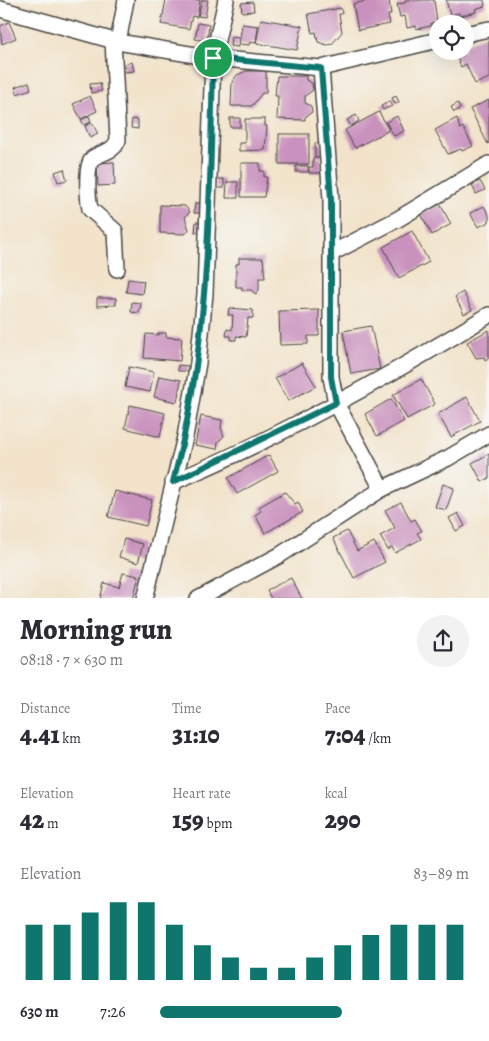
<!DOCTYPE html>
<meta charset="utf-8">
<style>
body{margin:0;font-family:Alegreya,serif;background:#f2f2f3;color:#2b2b33;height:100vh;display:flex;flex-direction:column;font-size:19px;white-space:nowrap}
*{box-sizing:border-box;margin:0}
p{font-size:16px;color:#7c7c81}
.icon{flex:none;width:28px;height:28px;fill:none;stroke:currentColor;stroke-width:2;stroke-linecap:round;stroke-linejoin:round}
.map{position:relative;height:598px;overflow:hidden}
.side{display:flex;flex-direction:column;background:#fff;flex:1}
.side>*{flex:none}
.fabs{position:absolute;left:429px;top:15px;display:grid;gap:10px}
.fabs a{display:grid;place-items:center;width:45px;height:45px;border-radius:50%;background:#fff;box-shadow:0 5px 20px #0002;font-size:25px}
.pin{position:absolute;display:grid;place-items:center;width:42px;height:42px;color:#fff;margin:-21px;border:2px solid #fff;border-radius:50%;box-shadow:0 1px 5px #0007}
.round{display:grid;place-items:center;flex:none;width:52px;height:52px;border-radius:26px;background:#f2f2f3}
.head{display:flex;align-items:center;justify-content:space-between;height:85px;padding:0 20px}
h1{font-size:28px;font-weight:800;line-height:38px}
.stats{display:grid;grid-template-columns:repeat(3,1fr);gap:8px;height:85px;padding:5px 20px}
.stats div{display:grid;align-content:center}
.stats b{font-size:25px;font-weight:800}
.stats small{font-size:14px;font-weight:400}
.stats p{font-size:14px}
.chart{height:140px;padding:10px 20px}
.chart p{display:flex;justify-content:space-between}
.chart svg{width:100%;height:90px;margin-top:5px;stroke:#0f766e;stroke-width:6}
ul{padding:0 20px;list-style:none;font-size:16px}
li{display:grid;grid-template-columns:80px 60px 1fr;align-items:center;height:38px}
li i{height:12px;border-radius:6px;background:#0f766e}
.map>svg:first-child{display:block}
.building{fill:#c991bd}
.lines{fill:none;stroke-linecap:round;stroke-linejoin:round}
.minor-casing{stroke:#494743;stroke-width:18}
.minor{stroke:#fff;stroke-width:15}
.route-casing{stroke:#fff;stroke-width:10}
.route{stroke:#0f766e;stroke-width:6}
</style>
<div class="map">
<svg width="489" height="599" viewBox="0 0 489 599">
<rect width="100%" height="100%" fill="#f6f6f2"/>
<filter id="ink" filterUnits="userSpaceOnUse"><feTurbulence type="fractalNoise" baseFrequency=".02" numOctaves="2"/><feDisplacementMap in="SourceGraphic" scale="10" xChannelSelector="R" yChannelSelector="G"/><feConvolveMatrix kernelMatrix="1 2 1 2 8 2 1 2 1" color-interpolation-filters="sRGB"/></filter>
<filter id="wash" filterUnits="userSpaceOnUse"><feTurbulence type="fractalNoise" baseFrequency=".0096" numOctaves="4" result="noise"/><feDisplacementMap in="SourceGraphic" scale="20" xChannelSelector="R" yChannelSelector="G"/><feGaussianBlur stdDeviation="1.12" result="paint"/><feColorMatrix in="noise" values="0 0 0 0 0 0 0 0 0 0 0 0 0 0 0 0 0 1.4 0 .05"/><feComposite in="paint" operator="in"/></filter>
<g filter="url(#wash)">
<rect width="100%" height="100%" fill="#f2e3ca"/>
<g id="blocks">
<g class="building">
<polygon points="166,0 200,0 197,17 192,16 189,29 161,24"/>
<polygon points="202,0 208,0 205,17 198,16"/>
<polygon points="370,0 389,0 391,14 388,15 390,24 358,30 353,4"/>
<polygon points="405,0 434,0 437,22 431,23 431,26 416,29 416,26 407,28 405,16 400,17 397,4 405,3"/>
<polygon points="446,0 484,0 485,6 475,9 476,12 460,16 459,13 450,15"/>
<polygon points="253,2 254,11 242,12 241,3"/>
<polygon points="341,8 342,14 339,14 342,32 332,44 327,45 318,42 316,32 312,33 308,14"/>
<polygon points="261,19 302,26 297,50 256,43"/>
<polygon points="9,22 16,38 2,44 0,26"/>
<polygon points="198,23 209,25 207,41 195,39"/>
<polygon points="242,24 258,26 256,43 250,42 249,45 239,44"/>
<polygon points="489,34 489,78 475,84 466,64 461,67 454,51 465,51 465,45"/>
<polygon points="231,37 239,38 238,47 230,46"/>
<polygon points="132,62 134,71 125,72 124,64"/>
<polygon points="246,71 266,71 266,93 262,93 252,106 231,106 232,82 237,75"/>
<polygon points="277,76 306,76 306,80 312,83 313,90 305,96 305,103 311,106 312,112 305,117 305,120 277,119 278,96 275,96"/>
<polygon points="29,82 31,89 17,94 15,87"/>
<polygon points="100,83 102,91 91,93 90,84"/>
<polygon points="90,96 97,111 81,119 73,104"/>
<polygon points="396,96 399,102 395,104 392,98"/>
<polygon points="489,100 489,143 488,144 470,109"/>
<polygon points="390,101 392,106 383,110 381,106"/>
<polygon points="458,103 460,109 454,112 451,107"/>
<polygon points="379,112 389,130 355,148 345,130"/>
<polygon points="356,115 359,121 351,126 347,120"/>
<polygon points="89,116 91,122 84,125 81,120"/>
<polygon points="397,116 404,131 394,136 386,122"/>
<rect x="230" y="118" width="10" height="9"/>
<polygon points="457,118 460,129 463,127 473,146 462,151 461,149 448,154 435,130"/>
<polygon points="132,119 138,120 138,129 131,128"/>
<polygon points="245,119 265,119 265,126 267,126 265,150 239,151 239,143 245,143"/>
<polygon points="92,123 98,134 90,138 85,126"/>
<rect x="279" y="134" width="30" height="30"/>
<polygon points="315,143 322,144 322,157 315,157"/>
<polygon points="313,158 321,158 322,173 309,173 309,167 313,167"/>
<polygon points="114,162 115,185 98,186 97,163"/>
<polygon points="241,163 260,163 260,171 264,171 264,177 267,177 264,197 241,197"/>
<rect x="296" y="166" width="12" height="6"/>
<polygon points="64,169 67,180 58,182 55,172"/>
<rect x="216" y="179" width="8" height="9"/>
<polygon points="480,181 485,190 476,194 472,185"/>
<polygon points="227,182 238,182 238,198 226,198"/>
<polygon points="195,203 203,203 203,213 194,213"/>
<polygon points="440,204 451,224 432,235 421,214"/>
<polygon points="160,205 185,206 190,212 185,217 189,230 185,234 160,233"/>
<polygon points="484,206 489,215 489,222 478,227 470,213"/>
<polygon points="196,222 203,222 202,232 195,232"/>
<polygon points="412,231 429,262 399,278 383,247"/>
<polygon points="239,258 263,258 265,278 259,278 259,290 256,294 251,290 242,290 242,287 236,287 236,264 239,264"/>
<polygon points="128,279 144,281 142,294 126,292"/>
<polygon points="463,292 472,310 464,314 455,297"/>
<polygon points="97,298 116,298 116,305 97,306"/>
<polygon points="132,302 141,303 139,313 131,312"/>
<polygon points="229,308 253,310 253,318 248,318 246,337 236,336 236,340 231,340 231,336 226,336 227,329 232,330 233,315 228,315"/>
<polygon points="319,310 319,336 308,336 308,344 280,345 279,311"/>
<polygon points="371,326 380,369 351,374 343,331"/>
<polygon points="489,330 489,358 485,360 484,357 476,358 467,342"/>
<polygon points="159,333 166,333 166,337 182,338 180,361 144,358 146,334 159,335"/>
<polygon points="302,363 316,386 288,401 275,378"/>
<polygon points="178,365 188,366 188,371 178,371"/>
<polygon points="129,367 154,372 150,392 125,387"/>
<polygon points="159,376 181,380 177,402 154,397"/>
<polygon points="421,379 435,404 407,419 393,395"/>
<polygon points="467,397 480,421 451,437 438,414"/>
<polygon points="391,399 404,421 377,436 365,414"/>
<polygon points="130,405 165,413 160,437 125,428"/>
<polygon points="201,416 222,420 221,428 224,436 218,442 217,449 195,445"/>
<polygon points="489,454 489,478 482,482 472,463"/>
<polygon points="269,455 278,471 237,494 228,478"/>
<polygon points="443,484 454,488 446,510 435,507"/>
<polygon points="115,491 152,500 146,526 108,517"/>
<polygon points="285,492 295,504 298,502 303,512 265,533 255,515 261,511 259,507"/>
<polygon points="401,502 411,521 415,519 422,531 417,533 421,539 395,553 392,547 388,550 380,536 395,528 385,510"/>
<polygon points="458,513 465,526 456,531 449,518"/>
<polygon points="347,531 357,551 374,542 385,562 354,578 333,538"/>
<polygon points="124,539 143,544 138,563 119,557"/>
<polygon points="123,573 139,576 133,599 100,599 104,583 119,587"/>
<polygon points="291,578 302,599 271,599 267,590"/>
</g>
</g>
</g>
<g filter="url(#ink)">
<use href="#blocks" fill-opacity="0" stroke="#494743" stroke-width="1"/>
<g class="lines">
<defs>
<g id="minor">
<polyline points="0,9 118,42 213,58 321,68 438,40"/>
<polyline points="465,34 489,29"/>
<path d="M113 40 118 140C113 153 103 151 93 158 85 164 88 199 90 209L115 231 117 269"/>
<polyline points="118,42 126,0"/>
<polyline points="321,68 331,199 331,377 336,403 382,489"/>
<polyline points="332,253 398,219 489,164"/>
<path d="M173 482C283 436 388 377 489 315"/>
<polyline points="145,599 185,437 198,363 205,294 213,58 226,0"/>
<polyline points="198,599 280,555 382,489 448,458 489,434"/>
</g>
</defs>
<use href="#minor" class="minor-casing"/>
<use href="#minor" class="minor"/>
</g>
</g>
<g class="lines" filter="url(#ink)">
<defs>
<path id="route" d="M213 58 321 68 331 199V377L336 403 173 482C210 344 210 200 213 58Z"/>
</defs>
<use href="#route" class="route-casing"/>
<use href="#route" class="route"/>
</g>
</svg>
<div class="fabs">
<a><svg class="icon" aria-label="locate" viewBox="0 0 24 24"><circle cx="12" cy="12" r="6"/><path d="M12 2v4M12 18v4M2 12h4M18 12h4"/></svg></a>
</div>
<div class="pin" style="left:213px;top:58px;background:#1e9e55"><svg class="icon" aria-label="arrive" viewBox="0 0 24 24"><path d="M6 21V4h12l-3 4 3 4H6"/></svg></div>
</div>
<section class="side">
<div class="head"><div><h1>Morning run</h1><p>08:18 · 7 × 630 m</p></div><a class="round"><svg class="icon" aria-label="share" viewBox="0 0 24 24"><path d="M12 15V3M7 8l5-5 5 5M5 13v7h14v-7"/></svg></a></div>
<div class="stats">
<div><p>Distance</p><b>4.41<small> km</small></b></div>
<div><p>Time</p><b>31:10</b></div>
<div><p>Pace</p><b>7:04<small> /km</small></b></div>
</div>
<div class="stats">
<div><p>Elevation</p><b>42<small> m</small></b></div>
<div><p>Heart rate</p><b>159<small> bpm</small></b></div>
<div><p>kcal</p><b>290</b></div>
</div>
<div class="chart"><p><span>Elevation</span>83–89 m</p>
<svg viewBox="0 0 160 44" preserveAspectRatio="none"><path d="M5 44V17M15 44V17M25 44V11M35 44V6M45 44V6M55 44V17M65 44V27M75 44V33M85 44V38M95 44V38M105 44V33M115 44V27M125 44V22M135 44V17M145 44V17M155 44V17"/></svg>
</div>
<ul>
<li><b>630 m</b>7:26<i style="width:59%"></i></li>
</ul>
</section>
